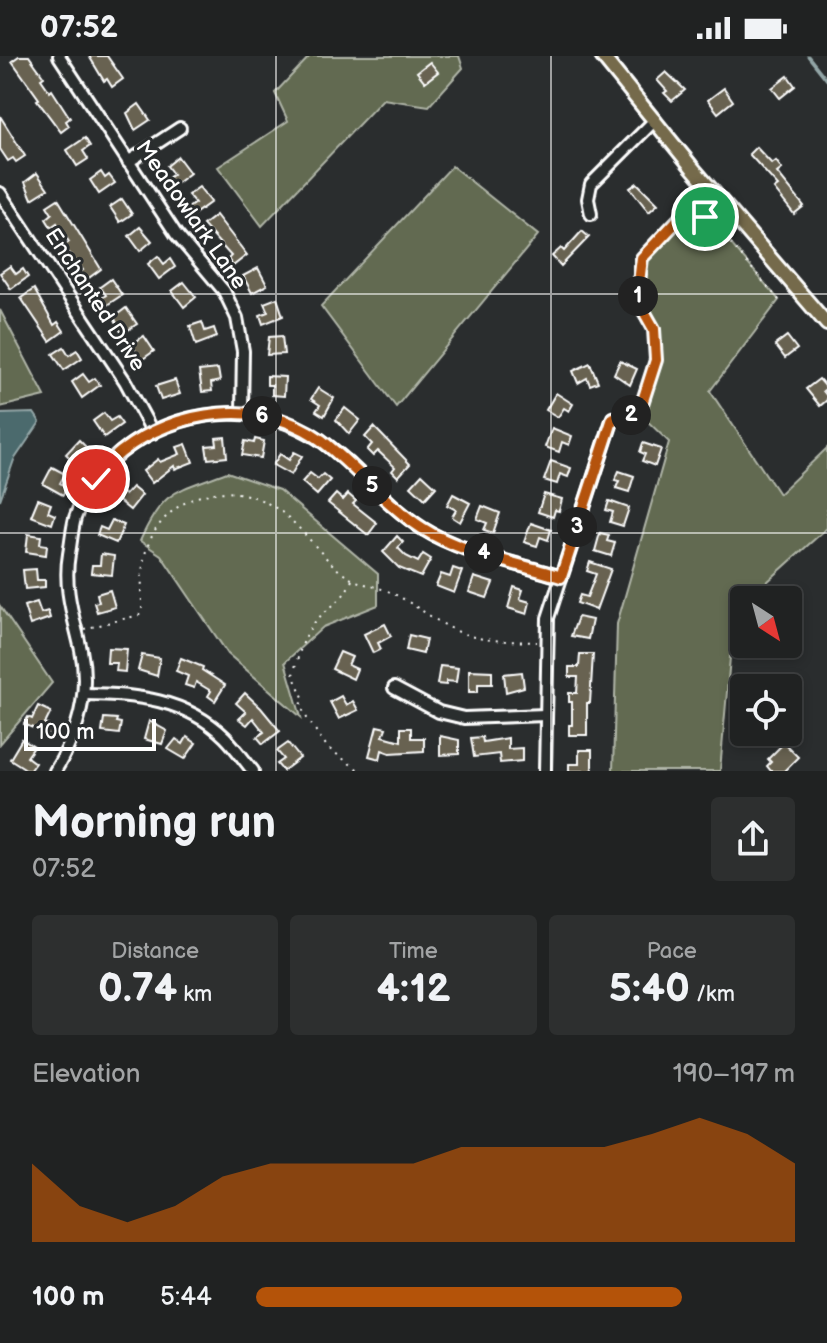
<!DOCTYPE html>
<meta charset="utf-8">
<style>
body{margin:0;font-family:"Balsamiq Sans",sans-serif;background:#2d2f2f;color:#f1f3f6;height:100vh;display:flex;flex-direction:column;font-size:30px;white-space:nowrap}
*{box-sizing:border-box;margin:0}
p{font-size:26px;color:#a2a4a5}
.icon{flex:none;width:44px;height:44px;fill:none;stroke:currentColor;stroke-width:2;stroke-linecap:round;stroke-linejoin:round}
.map{position:relative;height:715px;overflow:hidden}
.side{display:flex;flex-direction:column;background:#202222;flex:1}
.side>*{flex:none}
.needle{width:52px;rotate:144deg}
.buttons{position:absolute;left:730px;top:530px;display:grid;gap:16px}
.buttons a{display:grid;place-items:center;width:72px;height:72px;border-radius:8px;background:#202222;box-shadow:0 4px 12px #0003,0 0 0 2px #3d3f40;font-size:40px}
.scale{position:absolute;left:24px;bottom:20px;width:132px;box-sizing:border-box;padding-left:8px;border:4px solid #fff;border-top:0;font-size:22px;line-height:28px;white-space:nowrap;color:#fff;-webkit-text-stroke:6px #2a2d2e;paint-order:stroke}
.pin{position:absolute;display:grid;place-items:center;width:68px;height:68px;color:#fff;margin:-34px;border:4px solid #fff;border-radius:50%;box-shadow:0 2px 8px #0007}
.km{position:absolute;width:40px;height:40px;margin:-20px;border-radius:50%;background:#222;color:#fff;font-size:22px;line-height:40px;text-align:center}
.round{display:grid;place-items:center;flex:none;width:84px;height:84px;border-radius:8px;background:#2d2f2f}
.summary{display:flex;align-items:center;justify-content:space-between;height:136px;padding:0 32px}
h1{font-size:44px;font-weight:800;line-height:60px}
.figures{display:grid;grid-template-columns:repeat(3,1fr);gap:12px;height:136px;padding:8px 32px}
.figures div{display:grid;align-content:center;border-radius:8px;background:#2d2f2f;text-align:center}
.figures b{font-size:40px;font-weight:800}
.figures small{font-size:22px;font-weight:400}
.figures p{font-size:22px}
.chart{height:224px;padding:16px 32px}
.chart p{display:flex;justify-content:space-between}
.chart svg{width:100%;height:144px;margin-top:8px;fill:#b45309;opacity:.7}
ul{padding:0 32px;list-style:none;font-size:26px}
li{display:grid;grid-template-columns:128px 96px 1fr;align-items:center;height:60px}
li i{height:20px;border-radius:10px;background:#b45309}
.status{display:flex;justify-content:space-between;align-items:center;height:56px;padding:0 40px;background:#202222;direction:ltr}
.status svg{height:22px;fill:currentColor}
.map>svg:first-child{display:block}
.green{fill:#626b51;stroke:#b0b5a8;stroke-width:2}
.water{fill:#4b6a6d;stroke:#93a6a7;stroke-width:2}
.lines{fill:none;stroke-linecap:round;stroke-linejoin:round}
.stream{stroke:#93a6a7;stroke-width:3}
.building{fill:#686251;stroke:#fff;stroke-width:2}
.minor-casing{stroke:#fff;stroke-width:16}
.major-casing{stroke:#fff;stroke-width:18}
.path{stroke:#fff;stroke-width:2;stroke-dasharray:2 6;stroke-linecap:butt}
.minor{stroke:#2a2d2e;stroke-width:10}
.major{stroke:#746b4b;stroke-width:12}
.route-casing{stroke:#fff;stroke-width:16}
.route{stroke:#b45309;stroke-width:10}
.grid{fill:none;stroke:#fff;stroke-width:2;stroke-opacity:0.55}
.labels{text-anchor:middle;dominant-baseline:central;stroke-width:6;stroke-linejoin:round;paint-order:stroke}
.street-label{font-size:22px;fill:#fff;stroke:#2a2d2e}
</style>
<div class="status"><b>07:52</b><svg viewBox="0 0 49 12"><path d="M0 12V9h3v3zM5 12V6h3v6zM10 12V3h3v9zM15 12V0h3v12zM26 1h20v11H26zM47 4h2v5h-2z"/></svg></div>
<div class="map">
<svg width="827" height="715" viewBox="0 0 827 715">
<rect width="100%" height="100%" fill="#2a2d2e"/>
<filter id="ink" filterUnits="userSpaceOnUse"><feTurbulence type="fractalNoise" baseFrequency=".0125" numOctaves="2"/><feDisplacementMap in="SourceGraphic" scale="16" xChannelSelector="R" yChannelSelector="G"/><feConvolveMatrix kernelMatrix="1 2 1 2 8 2 1 2 1" color-interpolation-filters="sRGB"/></filter>
<g filter="url(#ink)">
<g class="green">
<polygon points="310,0 459,0 463,12 429,50 383,43 262,170 218,111 288,65 275,37"/>
<polygon points="452,110 538,179 396,351 321,250"/>
<polygon points="695,146 779,244 710,335 779,438 827,392 827,472 747,544 744,544 734,556 720,715 613,715 617,568 669,386 639,357 656,304 654,273 637,243 642,202"/>
<polygon points="0,254 45,340 0,351"/>
<path d="M227 416 279 434 378 518V549L323 571 285 606 301 661 228 598 161 499 140 485C164 432 176 436 227 416Z"/>
<polygon points="0,550 52,627 0,688"/>
</g>
<polygon class="water" points="34,357 40,366 14,404 0,444 0,358"/>
<g class="lines">
<polyline class="stream" points="808,0 827,24"/>
</g>
<g class="building">
<polygon points="19,0 29,0 44,21 41,23 50,36 52,34 70,62 66,65 69,70 61,76 37,44 39,43 12,5"/>
<polygon points="89,0 107,0 123,23 112,31 107,23 104,25"/>
<polygon points="430,6 438,16 425,26 417,16"/>
<polygon points="666,16 685,34 672,45 664,37 667,35 657,24"/>
<polygon points="788,20 795,30 780,42 772,32"/>
<polygon points="724,32 733,45 718,57 708,44"/>
<polygon points="139,48 150,64 135,74 127,57"/>
<polygon points="0,60 25,100 16,106 13,102 8,105 0,93"/>
<polygon points="85,82 90,90 83,95 88,103 77,110 67,94"/>
<polygon points="756,91 772,108 776,105 782,113 777,117 804,150 794,158 774,133 778,130 749,98"/>
<polygon points="178,101 190,117 173,130 167,123 173,118 167,110"/>
<polygon points="101,116 105,122 109,119 115,127 99,138 90,124"/>
<polygon points="37,117 48,133 32,143 25,126"/>
<polygon points="637,127 658,148 649,156 630,132"/>
<polygon points="199,131 211,146 193,159 188,152 195,147 188,139"/>
<polygon points="58,143 101,213 86,224 80,216 83,214 63,190 69,186 57,167 51,171 46,163 52,158 47,150"/>
<polygon points="122,143 132,158 120,166 110,151"/>
<polygon points="216,159 247,199 233,210 228,203 231,200 203,169"/>
<polygon points="140,171 152,185 140,195 129,180"/>
<polygon points="582,175 589,181 561,210 552,200 561,192 564,195"/>
<polygon points="158,200 164,208 170,203 175,211 159,223 148,208"/>
<polygon points="10,210 16,218 23,213 28,221 11,233 0,217"/>
<polygon points="258,212 267,229 252,237 243,220"/>
<polygon points="111,223 122,239 104,251 99,244 106,239 100,231"/>
<polygon points="184,226 196,241 184,251 172,235"/>
<polygon points="34,233 54,269 58,266 64,275 50,285 21,242"/>
<polygon points="277,242 283,260 263,268 260,259 268,256 264,247"/>
<polygon points="126,252 137,268 122,278 114,261"/>
<polygon points="202,266 205,275 214,272 217,281 196,289 190,270"/>
<polygon points="144,280 154,295 140,305 132,288"/>
<polygon points="282,280 284,298 267,299 269,281"/>
<polygon points="787,280 797,293 785,302 775,289"/>
<polygon points="64,291 69,299 77,294 82,302 64,314 53,298"/>
<polygon points="620,305 637,313 630,329 614,318"/>
<polygon points="590,307 598,326 590,329 587,322 578,327 573,315"/>
<polygon points="218,313 220,325 211,327 212,335 202,336 199,315"/>
<polygon points="83,318 89,326 95,322 100,329 82,342 72,326"/>
<polygon points="267,320 285,321 284,340 272,339 272,329 267,329"/>
<polygon points="819,323 827,332 823,335 827,340 827,344 820,350 806,333"/>
<polygon points="175,324 180,338 161,344 156,330"/>
<polygon points="318,332 334,342 324,360 316,355 320,349 311,343"/>
<polygon points="556,337 573,348 569,355 564,352 558,361 546,354"/>
<polygon points="345,352 360,364 349,378 336,364"/>
<polygon points="104,357 110,365 117,361 122,368 104,381 93,365"/>
<polygon points="374,371 410,408 398,421 392,415 395,411 378,395 373,400 367,394 372,388 365,381"/>
<polygon points="552,372 572,380 569,389 562,386 559,396 545,391"/>
<polygon points="225,381 227,401 208,403 206,390 217,389 216,382"/>
<polygon points="255,383 264,385 261,402 242,399 245,385 254,387"/>
<polygon points="79,384 90,395 77,409 66,398"/>
<polygon points="643,387 661,393 655,410 642,405 645,398 640,396"/>
<polygon points="186,388 193,406 175,413 174,410 152,427 143,415 158,403 160,406 180,398 177,391"/>
<polygon points="294,396 302,400 291,419 273,409 280,398 289,404"/>
<polygon points="551,405 571,412 568,421 560,418 557,428 544,424"/>
<polygon points="52,411 65,418 60,427 67,431 63,439 43,428"/>
<polygon points="619,415 634,420 629,436 616,432 619,425 615,424"/>
<polygon points="310,417 318,423 323,418 330,424 317,439 302,426"/>
<polygon points="422,418 436,431 425,443 411,430"/>
<polygon points="132,431 142,439 130,454 115,442 120,435 125,439"/>
<polygon points="336,438 343,444 348,438 356,445 353,448 377,467 368,479 328,447"/>
<polygon points="453,438 470,447 460,466 452,461 456,454 447,449"/>
<polygon points="544,438 562,443 559,455 555,454 553,461 538,456"/>
<polygon points="38,443 51,448 48,456 55,459 52,468 31,460"/>
<polygon points="609,445 629,452 623,470 610,466 613,456 606,454"/>
<polygon points="482,450 500,457 493,477 484,474 487,467 477,463"/>
<polygon points="112,464 124,469 116,487 97,479 100,471 107,474"/>
<polygon points="531,467 551,474 548,484 540,481 537,490 524,486"/>
<polygon points="600,477 609,479 607,485 615,487 611,500 595,495"/>
<polygon points="28,478 41,480 40,488 47,489 46,499 26,496"/>
<polygon points="397,480 403,486 398,492 406,500 418,506 423,498 431,503 421,521 399,512 383,496"/>
<polygon points="101,498 114,500 112,519 91,517 92,509 100,509"/>
<polygon points="590,506 611,513 596,554 577,547 580,539 587,541 596,518 587,515"/>
<polygon points="453,512 462,515 454,537 436,530 441,518 450,521"/>
<polygon points="36,513 37,524 45,524 45,531 25,533 23,514"/>
<polygon points="474,521 493,527 487,542 469,536"/>
<polygon points="514,531 523,534 520,543 530,546 527,558 508,552"/>
<polygon points="110,534 115,551 97,556 94,547 99,546 97,538"/>
<polygon points="37,546 41,557 48,555 50,562 30,569 24,550"/>
<polygon points="578,561 592,564 588,583 571,580"/>
<polygon points="385,568 391,580 378,587 381,593 373,597 364,578"/>
<polygon points="409,579 426,583 423,598 406,594"/>
<polygon points="108,592 127,593 125,616 116,615 117,607 107,607"/>
<polygon points="340,596 352,601 348,609 357,613 353,623 332,613"/>
<polygon points="580,598 593,598 590,647 587,647 587,679 569,679 569,669 572,669 572,646 569,646 569,637 577,637 578,621 569,621 569,611 579,611"/>
<polygon points="142,599 160,602 157,620 138,614"/>
<polygon points="181,602 203,611 202,614 225,629 215,645 208,640 211,635 196,626 194,632 185,629 188,620 176,615"/>
<polygon points="440,610 458,612 456,626 446,625 446,629 437,628"/>
<polygon points="469,614 492,615 492,628 478,628 478,636 469,636"/>
<polygon points="522,616 524,631 506,636 504,618"/>
<polygon points="245,637 261,652 280,675 263,688 257,681 264,676 253,662 247,669 239,663 246,656 236,647"/>
<polygon points="341,640 346,649 353,645 358,654 339,663 330,646"/>
<polygon points="38,650 51,656 45,668 54,672 50,680 24,668 28,661 32,663"/>
<polygon points="104,662 117,663 116,666 121,667 119,678 102,676"/>
<polygon points="149,665 167,675 162,688 144,683"/>
<polygon points="377,670 386,672 383,680 401,685 401,672 411,672 411,682 424,682 424,695 390,697 382,694 380,703 369,700"/>
<polygon points="440,680 459,684 459,698 440,699"/>
<polygon points="187,681 196,687 185,703 168,693 176,683 183,688"/>
<polygon points="482,681 483,686 508,682 508,693 522,692 522,705 500,707 499,698 474,701 471,682"/>
<polygon points="22,683 34,691 27,701 35,707 29,715 10,703"/>
<polygon points="288,687 300,702 283,715 277,708 284,703 277,695"/>
<polygon points="784,687 798,701 784,715 771,715 767,710 771,706 768,703"/>
<polygon points="579,694 592,694 592,715 569,715 569,708 579,708"/>
</g>
<g class="lines">
<defs>
<g id="minor">
<polyline points="59,0 176,178 224,235 237,262 243,295 242,356"/>
<polyline points="128,106 180,72"/>
<polyline points="0,137 125,325 153,377"/>
<polyline points="591,158 588,143 591,128 655,64"/>
<polyline points="394,632 439,656 464,662 545,659"/>
<path d="M84 638C135 638 186 643 225 681 235 691 244 704 253 715"/>
<path d="M55 715C78 678 90 637 81 594 74 562 63 532 69 498 71 487 72 473 75 462 108 366 233 329 317 382 356 407 384 448 423 473 462 497 517 507 561 521"/>
<polyline points="545,715 548,562 613,362"/>
</g>
<polyline id="major" points="602,0 691,110 827,268"/>
</defs>
<use href="#minor" class="minor-casing"/>
<use href="#major" class="major-casing"/>
<g class="path">
<polyline points="622,360 639,357 656,304 654,273 637,243 642,202 695,146 779,244"/>
<path d="M352 524C340 550 330 548 315 566 303 580 298 601 293 619L303 641 301 651 308 664 328 692 360 715"/>
<path d="M84 573 139 559 142 555C142 536 140 514 146 495 162 442 223 421 269 448 300 465 317 498 345 519 359 529 380 530 396 539 421 552 443 572 470 580 491 586 515 585 537 586"/>
</g>
<use href="#minor" class="minor"/>
<use href="#major" class="major"/>
</g>
</g>
<g class="lines" filter="url(#ink)">
<defs>
<path id="route" d="M96 423C104 414 112 403 121 396 176 353 262 341 321 384 356 411 385 448 422 472 460 497 517 507 561 521L613 362 639 357 656 304 654 273 637 243 642 202 695 146 705 161"/>
</defs>
<use href="#route" class="route-casing"/>
<use href="#route" class="route"/>
</g>
<path class="grid" d="M276 0V715M551 0V715M0 238H827M0 477H827"/>
<g class="labels">
<g class="street-label">
<text transform="translate(191 159) rotate(55)">Meadowlark Lane</text>
<text transform="translate(95 244) rotate(57)">Enchanted Drive</text>
</g>
</g>
</svg>
<div class="buttons">
<a><svg class="needle" viewBox="-14 -14 28 28"><path d="M0-13l5 13h-10z" fill="#e53935"/><path d="M0 13l5-13h-10z" fill="#a2a4a5"/></svg></a>
<a><svg class="icon" aria-label="locate" viewBox="0 0 24 24"><circle cx="12" cy="12" r="6"/><path d="M12 2v4M12 18v4M2 12h4M18 12h4"/></svg></a>
</div>
<div class="scale">100 m</div>
<div class="pin" style="left:705px;top:161px;background:#1e9e55"><svg class="icon" aria-label="arrive" viewBox="0 0 24 24"><path d="M6 21V4h12l-3 4 3 4H6"/></svg></div>
<div class="pin" style="left:96px;top:423px;background:#d93025"><svg class="icon" aria-label="check" viewBox="0 0 24 24"><path d="M5 12l5 5 9-10"/></svg></div>
<b class="km" style="left:638px;top:240px">1</b>
<b class="km" style="left:631px;top:359px">2</b>
<b class="km" style="left:577px;top:471px">3</b>
<b class="km" style="left:484px;top:497px">4</b>
<b class="km" style="left:372px;top:430px">5</b>
<b class="km" style="left:262px;top:360px">6</b>
</div>
<section class="side">
<div class="summary"><div><h1>Morning run</h1><p>07:52</p></div><a class="round"><svg class="icon" aria-label="share" viewBox="0 0 24 24"><path d="M12 15V3M7 8l5-5 5 5M5 13v7h14v-7"/></svg></a></div>
<div class="figures">
<div><p>Distance</p><b>0.74<small> km</small></b></div>
<div><p>Time</p><b>4:12</b></div>
<div><p>Pace</p><b>5:40<small> /km</small></b></div>
</div>
<div class="chart"><p><span>Elevation</span>190–197 m</p>
<svg viewBox="0 0 160 44" preserveAspectRatio="none"><path d="M0 44V20L10 33L20 38L30 33L40 24L50 20L60 20L70 20L80 20L90 15L100 15L110 15L120 15L130 11L140 6L150 11L160 20V44z"/></svg>
</div>
<ul>
<li><b>100 m</b>5:44<i style="width:79%"></i></li>
</ul>
</section>
